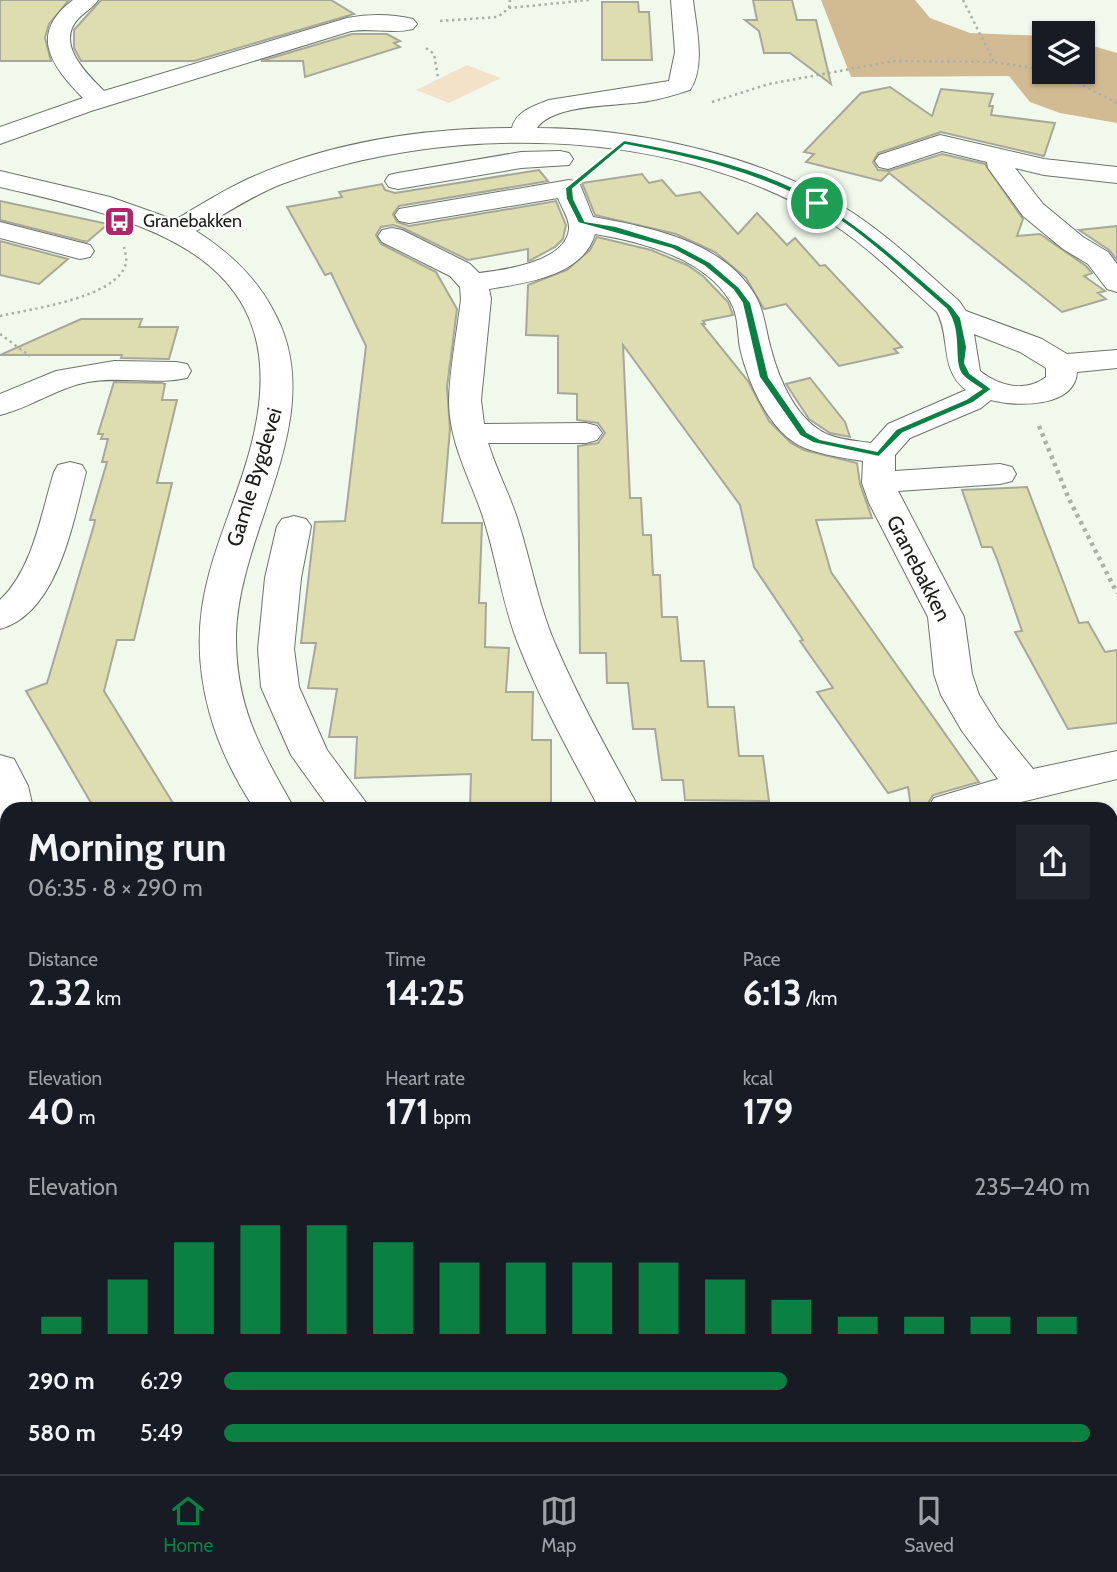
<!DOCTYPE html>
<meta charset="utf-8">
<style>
body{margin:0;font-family:Cabin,sans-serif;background:#20242c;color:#f1f3f6;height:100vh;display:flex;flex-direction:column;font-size:26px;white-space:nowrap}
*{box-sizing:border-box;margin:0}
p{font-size:23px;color:#9ea1a6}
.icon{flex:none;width:38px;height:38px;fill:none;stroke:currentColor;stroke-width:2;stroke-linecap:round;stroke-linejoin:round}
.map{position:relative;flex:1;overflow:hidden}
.details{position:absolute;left:0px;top:802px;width:1118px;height:674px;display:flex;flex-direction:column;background:#171b24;border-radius:21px 21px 0 0;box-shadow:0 2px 5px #0004}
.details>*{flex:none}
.tools{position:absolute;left:1032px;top:21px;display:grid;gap:14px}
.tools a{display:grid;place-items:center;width:63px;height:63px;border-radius:0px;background:#171b24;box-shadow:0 2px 5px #0004;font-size:35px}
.pin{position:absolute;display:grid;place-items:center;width:60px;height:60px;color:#fff;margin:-30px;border:4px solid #fff;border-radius:50%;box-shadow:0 2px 7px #0007}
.round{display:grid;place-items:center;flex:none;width:74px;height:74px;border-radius:0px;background:#20242c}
.head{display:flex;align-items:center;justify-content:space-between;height:119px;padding:0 28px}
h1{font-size:38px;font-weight:700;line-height:52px}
.stats{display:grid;grid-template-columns:repeat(3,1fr);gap:10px;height:119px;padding:7px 28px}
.stats div{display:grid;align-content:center}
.stats b{font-size:35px;font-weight:700}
.stats small{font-size:19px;font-weight:400}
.stats p{font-size:19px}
.chart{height:196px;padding:14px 28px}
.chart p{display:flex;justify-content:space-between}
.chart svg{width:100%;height:126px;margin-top:7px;stroke:#0b8043;stroke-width:6}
ul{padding:0 28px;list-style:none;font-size:23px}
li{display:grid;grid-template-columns:112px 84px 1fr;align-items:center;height:52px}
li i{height:18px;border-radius:9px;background:#0b8043}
.dock{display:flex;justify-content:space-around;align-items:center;height:98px;border-top:2px solid #363941;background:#171b24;font-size:19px;color:#9ea1a6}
.dock a{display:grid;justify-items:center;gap:4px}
.dock .active{color:#0b8043}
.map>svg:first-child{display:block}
.green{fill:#f3e2c8}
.forest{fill:#d2ba93}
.building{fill:#ddddb0;stroke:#a7a79b;stroke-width:2}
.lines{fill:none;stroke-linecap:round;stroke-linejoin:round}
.minor-casing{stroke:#6d7369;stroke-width:2}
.path-far1{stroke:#abb1a8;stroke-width:2.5;stroke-dasharray:2.5 3.5;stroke-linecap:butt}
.path{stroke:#abb1a8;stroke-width:4.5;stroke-dasharray:3.5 4.5;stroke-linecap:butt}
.minor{fill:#fff;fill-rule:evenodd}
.route{fill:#0b8043;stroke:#fff;stroke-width:2;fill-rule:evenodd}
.labels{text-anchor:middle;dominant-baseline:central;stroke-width:5;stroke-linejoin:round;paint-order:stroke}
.far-poi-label{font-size:18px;fill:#1b1d19;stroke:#fff;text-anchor:start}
.street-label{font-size:21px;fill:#1b1d19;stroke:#fff}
</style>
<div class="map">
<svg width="1117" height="1474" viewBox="0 0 1117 1474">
<rect width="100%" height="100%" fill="#f1f9ed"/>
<polygon class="green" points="467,65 501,78 449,103 416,90"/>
<polygon class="forest" points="821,0 915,0 930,18 970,33 1045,36 1045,72 1083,72 1083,43 1117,53 1117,123 1060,113 1030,102 1009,76 851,77"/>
<g class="building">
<polygon points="0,0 69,0 49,24 45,38 51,61 0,61"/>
<polygon points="101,0 331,0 354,14 194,61 81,61 74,48 74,30"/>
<polygon points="753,0 792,0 797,20 816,20 831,84 790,53 764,53 759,31 745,20 757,20"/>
<polygon points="602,2 638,2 639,12 649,12 652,60 602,60"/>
<polygon points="352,34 387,34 400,41 394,43 400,47 305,77 303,61 261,61"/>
<polygon points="890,87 932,116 941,89 993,94 989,106 993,106 991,115 1055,123 1044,156 941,132 878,153 873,162 878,170 889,171 942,154 985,164 1023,219 1017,236 1040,234 1086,266 1092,273 1084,276 1105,291 1098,293 1106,299 1062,312 889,173 881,181 806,162 814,154 804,152 861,93"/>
<polygon points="539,170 548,181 399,206 393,214 397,222 409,226 556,201 566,225 563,239 555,247 531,260 528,261 528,249 468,260 403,228 393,225 381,227 376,235 381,244 436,272 457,309 447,387 450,429 442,523 482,523 479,603 486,603 485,647 509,648 506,692 533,692 532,740 551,740 551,808 470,808 471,774 355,778 357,737 329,737 337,689 308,688 316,643 301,643 315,522 345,521 366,346 331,273 325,275 287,207 342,197 339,192 382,184 385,190 395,193"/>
<polygon points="642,174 649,183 662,180 676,196 700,192 738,234 757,213 787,245 795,238 820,266 825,265 902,347 894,349 898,353 839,366 786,304 764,309 746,278 715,252 676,234 595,215 582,183"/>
<polygon points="0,201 108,224 87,242 0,220"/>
<polygon points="1117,226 1117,260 1109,250 1079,230"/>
<polygon points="597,237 651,250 687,265 703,276 728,302 733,315 703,321 705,324 702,324 748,381 769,421 791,443 804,450 857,463 860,484 872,518 816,520 831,572 979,782 933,795 925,808 911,808 908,787 888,793 817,692 833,688 800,641 803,640 754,567 740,505 623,345 630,498 641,498 643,535 651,535 653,575 660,575 662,617 677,617 681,661 704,661 708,707 734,707 739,756 763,756 769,801 685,800 683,780 662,780 655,729 633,729 628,683 607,683 606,653 580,653 578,446 598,443 605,433 598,423 577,420 577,394 558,393 558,336 526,335 528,285 567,270 590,250"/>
<polygon points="0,241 68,259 39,284 0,275"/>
<polygon points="81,319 142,319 139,327 178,327 169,359 121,358 122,355 0,355"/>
<polygon points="810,378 845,422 850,437 830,433 809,419 786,384"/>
<polygon points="114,382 162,383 165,384 162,400 177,400 157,483 172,483 134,640 117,640 104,691 176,808 94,808 26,691 47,683 94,525 95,520 90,520 107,462 102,462 108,439 101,439 103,434 98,434"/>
<polygon points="1027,487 1079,623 1088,622 1105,652 1117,650 1117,723 1068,729 1015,632 1022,631 997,559 992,547 982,547 962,490"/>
</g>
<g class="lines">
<defs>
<g id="minor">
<path d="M73 0H98C93 8 84 12 78 19 55 44 87 74 104 91L347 18C369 14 391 14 413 19L417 24 413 29C393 34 372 28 351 31L91 111 0 144V127L83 98C51 65 28 34 73 0Z"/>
<path d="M671 0H693C696 27 706 66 690 90 674 95 658 100 642 102 615 106 553 104 537 128 638 128 768 157 853 213 891 238 925 271 959 301L966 311 1042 339 1067 354 1117 350V368L1077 372C1075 408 1016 407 991 400L981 408 910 438 895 455V471L1000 464 1012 467 1016 474 1012 481 1000 484 898 491 964 617 972 674 979 695 999 727 1033 769 1117 751V779L996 808H928L934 798 998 779 962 731 941 695 934 674 928 617 869 503 862 483 863 461C844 458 823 455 805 448 770 434 748 383 740 348 737 332 739 316 730 301 704 258 642 242 595 234 583 276 526 283 489 289L491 299 481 400 484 424 586 423 597 426 602 433 597 440 586 443H488C496 469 509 493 517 518 531 561 538 605 556 646 580 702 610 755 639 808H599C571 755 541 702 519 646 502 604 497 560 483 517 470 478 449 443 449 400 450 367 457 332 461 299L460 287 450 276 382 242 378 236 382 230 392 228 402 230 470 264 479 273C504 270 566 262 569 229 570 219 561 207 558 198L409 223 399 221 395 215 399 209 569 180 579 182 593 217C644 226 710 239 744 280 765 304 763 320 771 349 779 380 797 422 829 435 842 440 858 441 871 443L888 424 966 390C939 369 951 338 937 312 899 278 863 241 818 215 663 126 445 123 279 185 250 197 223 215 196 231 229 252 255 276 273 310 332 414 239 527 236 634 235 706 260 748 294 808H254C215 749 192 680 202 608 210 552 237 501 251 446 301 255 146 221 0 187V171L110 197 175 220C200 205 224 190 250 178 331 142 424 128 512 128 516 111 534 106 549 100L669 81 675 52ZM974 334 1020 352 1046 368V377C1025 393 999 386 980 371Z"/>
<polygon points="940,135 1044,159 1117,167 1117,183 1044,175 1015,168 1043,204 1083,237 1108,252 1117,264 1117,292 1107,289 1088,264 1063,249 1023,216 988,168 987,162 942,151 888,169 879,167 875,161 879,155"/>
<polygon points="560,151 569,153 573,159 569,165 521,168 398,189 389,187 385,181 389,175 398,173 521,152"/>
<polygon points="0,222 90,245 94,251 90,257 80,259 0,238"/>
<path d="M114 361 176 362 187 364 191 371 187 378C155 385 120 376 88 382 56 388 30 408 0 415V394L56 371Z"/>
<path d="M70 462 82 465 86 472C73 522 58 613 0 629V600C33 569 41 514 54 472L58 465Z"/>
<polygon points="294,516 306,519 311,526 301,578 294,649 299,687 327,750 370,808 329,808 291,755 261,687 258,649 265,578 277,526 282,519"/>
<polygon points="0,755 14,759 28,786 33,808 7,808 7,821 0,819"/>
<polygon points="7,958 7,994 0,996 0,960"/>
<polygon points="1117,1178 1117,1220 1111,1221 1111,1179"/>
<polygon points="273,1468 327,1468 325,1474 271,1474"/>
<rect x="567" y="1468" width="54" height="6"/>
<rect x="860" y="1468" width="54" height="6"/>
</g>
</defs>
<use href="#minor" class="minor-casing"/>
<g class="path-far1">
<polyline points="963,0 994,62"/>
<polyline points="509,8 510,0"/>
<polyline points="440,21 498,17 509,8 589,0"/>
<polyline points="426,48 434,54 438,77"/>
<polyline points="1056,72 1117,103"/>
<polyline points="712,102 769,84 894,61 994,62 1045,70"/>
<path d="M0 316C30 309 118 298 126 263 127 258 125 252 124 247"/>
<polyline points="0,334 30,356"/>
</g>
<polyline class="path" points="1039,426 1069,499 1117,593"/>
<use href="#minor" class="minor"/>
</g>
<path class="route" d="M624 140C690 152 764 167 822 203 869 232 910 270 952 306L961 318 967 347 965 363 970 373 992 389 973 403 903 433 879 457 813 443 800 436 759 377 742 303 733 290 704 266 672 249 578 223 566 199 565 188ZM625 145C689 157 755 172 813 204 862 231 904 273 946 309 963 332 951 361 962 375 967 381 975 385 981 389L966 399 896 429 877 451 820 439 807 432 769 377 751 303 739 287 710 262 678 245 616 226 585 221 574 199 573 189Z"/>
<defs>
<symbol id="bus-square" viewBox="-11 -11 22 22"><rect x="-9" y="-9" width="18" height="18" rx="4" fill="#ae276b" stroke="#fff"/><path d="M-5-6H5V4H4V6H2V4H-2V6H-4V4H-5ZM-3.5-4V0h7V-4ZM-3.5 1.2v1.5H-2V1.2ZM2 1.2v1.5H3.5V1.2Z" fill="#fff"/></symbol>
</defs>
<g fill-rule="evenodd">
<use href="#bus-square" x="102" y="204" width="35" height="35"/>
</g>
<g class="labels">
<g class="far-poi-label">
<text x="143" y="221">Granebakken</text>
</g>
<g class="street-label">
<text transform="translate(254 477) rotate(-73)">Gamle Bygdevei</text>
<text transform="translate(919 568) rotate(63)">Granebakken</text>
</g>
</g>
</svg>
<div class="tools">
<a><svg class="icon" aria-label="layers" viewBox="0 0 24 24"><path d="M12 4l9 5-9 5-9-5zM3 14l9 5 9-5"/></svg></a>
</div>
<div class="pin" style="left:817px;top:203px;background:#1e9e55"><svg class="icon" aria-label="arrive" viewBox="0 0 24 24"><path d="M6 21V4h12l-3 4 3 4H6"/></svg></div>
<section class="details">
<div class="head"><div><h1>Morning run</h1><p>06:35 · 8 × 290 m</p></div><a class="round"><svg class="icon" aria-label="share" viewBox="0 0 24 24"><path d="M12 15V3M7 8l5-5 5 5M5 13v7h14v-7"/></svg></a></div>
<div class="stats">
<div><p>Distance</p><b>2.32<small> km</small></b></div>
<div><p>Time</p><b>14:25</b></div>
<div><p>Pace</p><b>6:13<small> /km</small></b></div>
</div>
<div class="stats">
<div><p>Elevation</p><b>40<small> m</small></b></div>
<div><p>Heart rate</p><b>171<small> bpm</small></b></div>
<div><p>kcal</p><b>179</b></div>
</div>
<div class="chart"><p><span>Elevation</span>235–240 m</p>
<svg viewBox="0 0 160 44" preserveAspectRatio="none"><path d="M5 44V38M15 44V25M25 44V12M35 44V6M45 44V6M55 44V12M65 44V19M75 44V19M85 44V19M95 44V19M105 44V25M115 44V32M125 44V38M135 44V38M145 44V38M155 44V38"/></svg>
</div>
<ul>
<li><b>290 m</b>6:29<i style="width:65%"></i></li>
<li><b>580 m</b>5:49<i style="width:100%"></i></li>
</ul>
</section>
</div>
<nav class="dock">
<a class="active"><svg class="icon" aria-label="home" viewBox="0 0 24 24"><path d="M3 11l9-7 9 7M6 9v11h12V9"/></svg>Home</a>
<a><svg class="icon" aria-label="map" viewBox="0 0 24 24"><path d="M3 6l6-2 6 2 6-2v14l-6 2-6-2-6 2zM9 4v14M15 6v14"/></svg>Map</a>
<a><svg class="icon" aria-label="saved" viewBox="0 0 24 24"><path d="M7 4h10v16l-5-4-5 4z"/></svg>Saved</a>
</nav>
